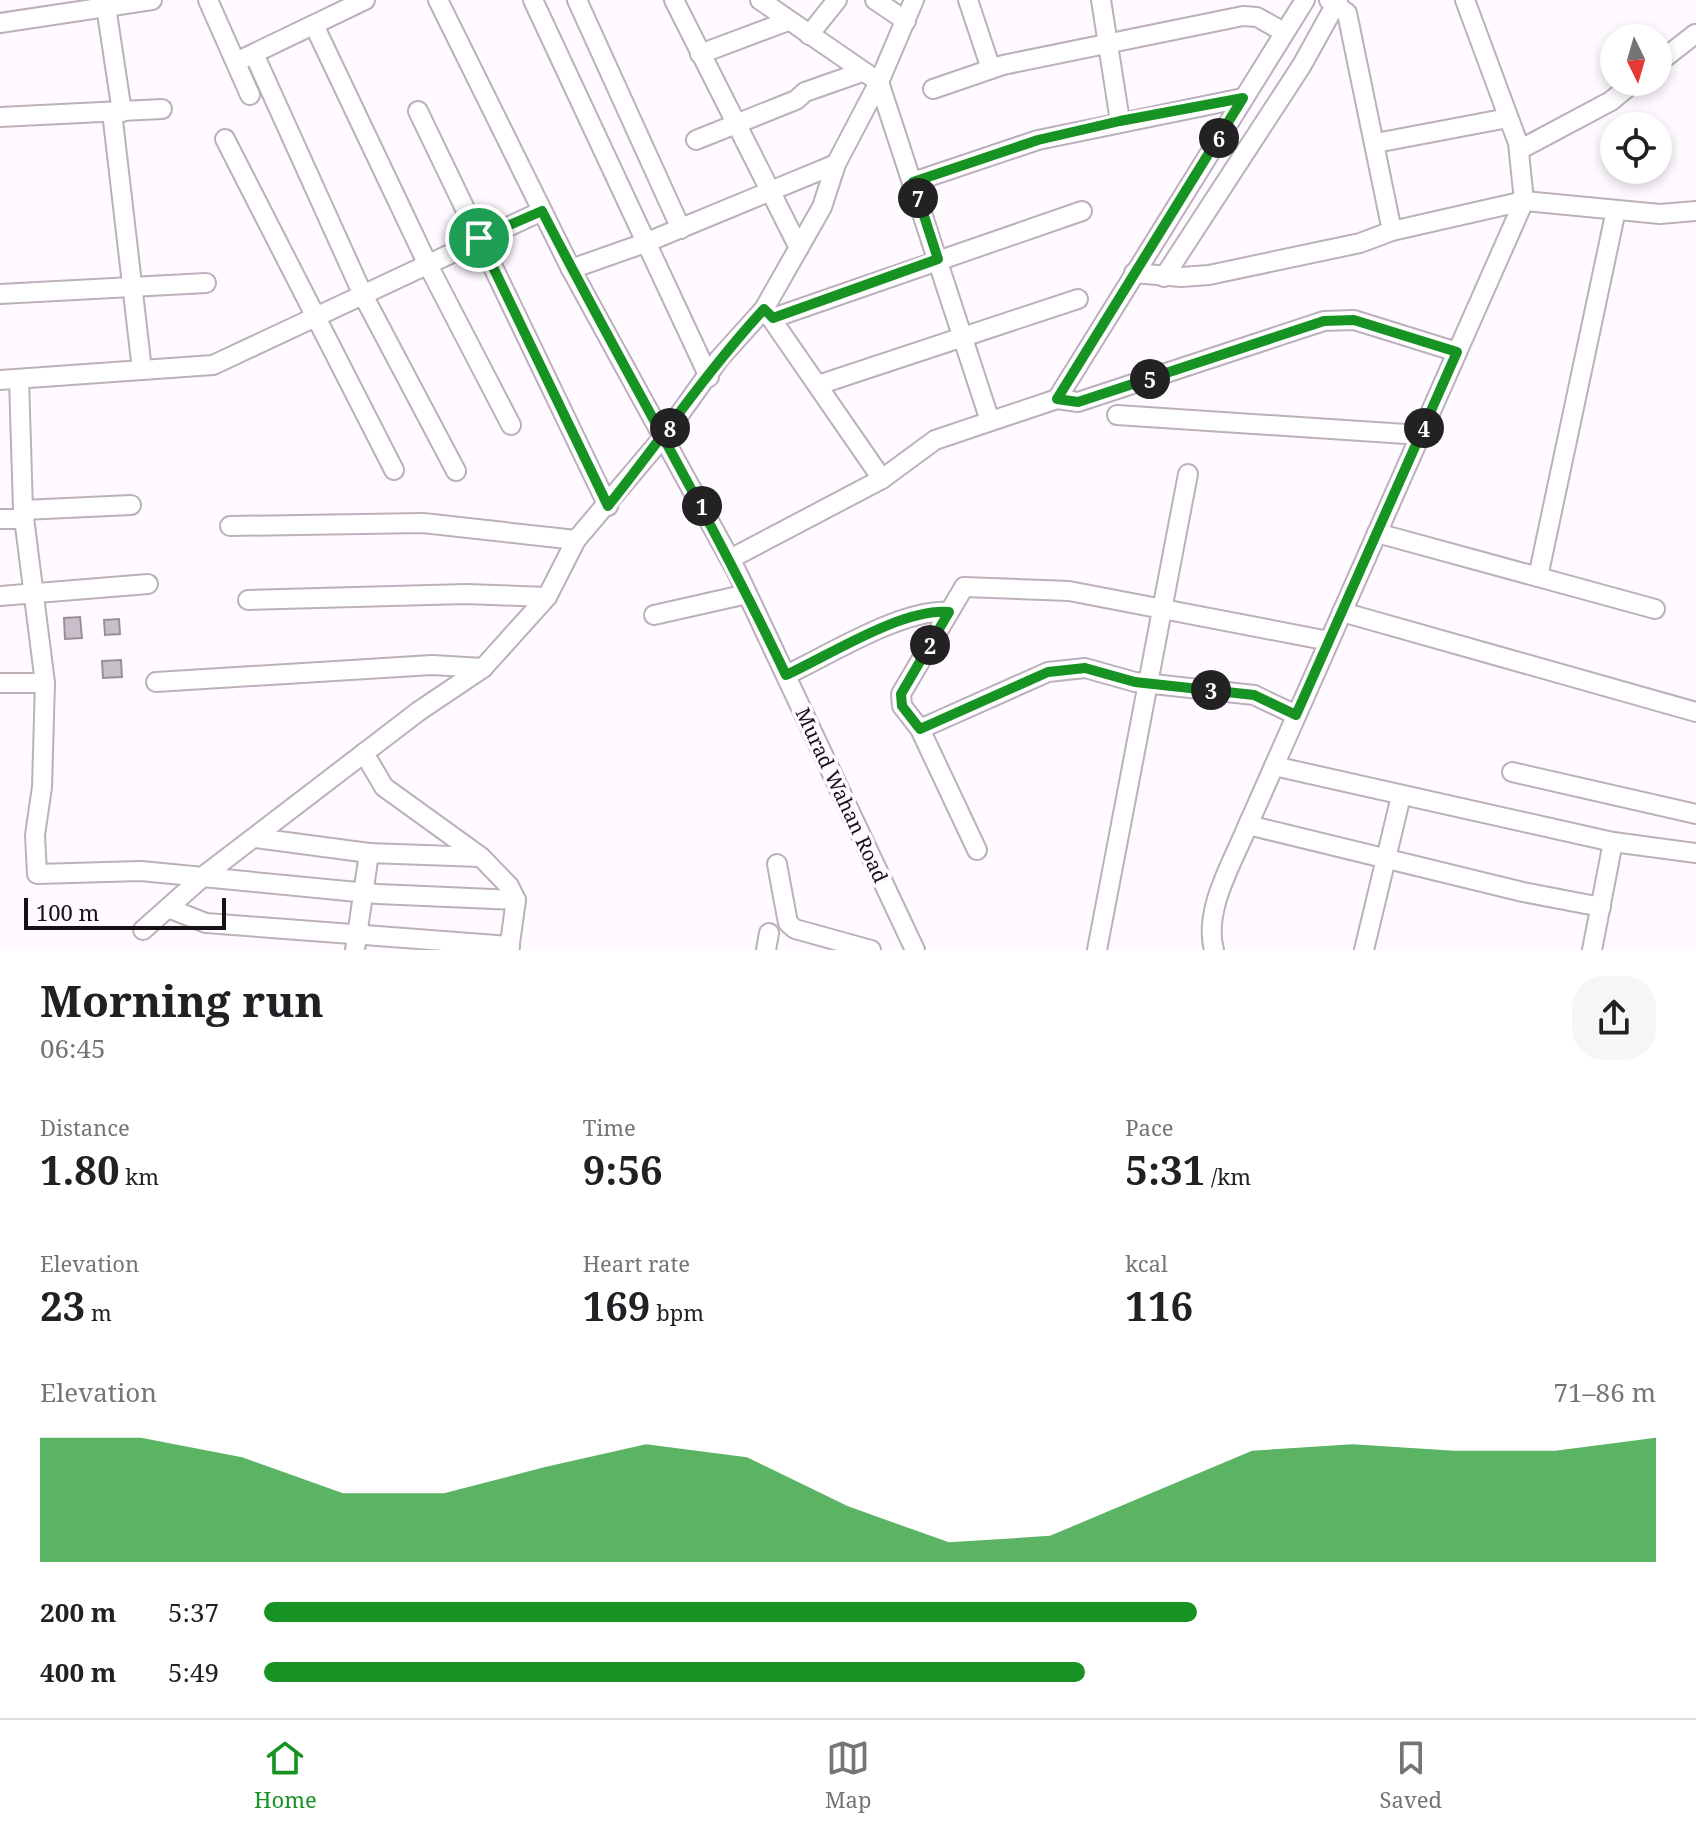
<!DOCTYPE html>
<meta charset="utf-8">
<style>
body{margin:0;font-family:"Noto Serif",serif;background:#f6f6f6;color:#202124;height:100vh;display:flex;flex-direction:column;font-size:30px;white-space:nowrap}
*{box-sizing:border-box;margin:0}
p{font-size:26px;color:#757577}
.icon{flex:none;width:44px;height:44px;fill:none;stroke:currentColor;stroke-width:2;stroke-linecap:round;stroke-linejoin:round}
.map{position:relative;height:950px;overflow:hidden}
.side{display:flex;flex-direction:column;background:#fff;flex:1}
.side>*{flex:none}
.needle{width:52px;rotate:175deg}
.controls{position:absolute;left:1600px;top:24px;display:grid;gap:16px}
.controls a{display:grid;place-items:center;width:72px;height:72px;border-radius:50%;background:#fff;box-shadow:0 4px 12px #0003;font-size:40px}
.scale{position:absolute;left:24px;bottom:20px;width:202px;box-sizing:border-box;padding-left:8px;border:4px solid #151115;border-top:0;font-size:22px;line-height:28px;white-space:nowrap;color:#151115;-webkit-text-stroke:6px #fefaff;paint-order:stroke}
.pin{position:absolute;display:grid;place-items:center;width:68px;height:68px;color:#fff;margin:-34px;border:4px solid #fff;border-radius:50%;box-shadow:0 2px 8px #0007}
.km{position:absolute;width:40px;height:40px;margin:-20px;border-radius:50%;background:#222;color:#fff;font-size:22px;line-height:40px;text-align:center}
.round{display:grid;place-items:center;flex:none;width:84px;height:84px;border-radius:32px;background:#f6f6f6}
.overview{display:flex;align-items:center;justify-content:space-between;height:136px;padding:0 40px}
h1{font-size:44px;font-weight:700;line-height:60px}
.figures{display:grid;grid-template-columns:repeat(3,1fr);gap:12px;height:136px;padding:8px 40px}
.figures div{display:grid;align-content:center}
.figures b{font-size:40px;font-weight:700}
.figures small{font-size:22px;font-weight:400}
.figures p{font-size:22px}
.chart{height:224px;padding:16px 40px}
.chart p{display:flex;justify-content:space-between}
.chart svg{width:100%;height:144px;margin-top:8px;fill:#179323;opacity:.7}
ul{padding:0 40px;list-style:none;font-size:26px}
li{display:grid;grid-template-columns:128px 96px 1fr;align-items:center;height:60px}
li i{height:20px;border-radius:10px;background:#179323}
.tab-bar{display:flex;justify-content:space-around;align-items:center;height:112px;border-top:2px solid #e0e0e0;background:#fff;font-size:22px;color:#757577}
.tab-bar a{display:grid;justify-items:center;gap:4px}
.tab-bar .selected{color:#179323}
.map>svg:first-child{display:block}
.building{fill:#c9bfca;stroke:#998f99;stroke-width:2}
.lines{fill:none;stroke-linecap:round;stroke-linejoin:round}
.minor-casing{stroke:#bbb0bc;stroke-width:22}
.minor{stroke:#fff;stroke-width:18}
.route-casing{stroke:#fff;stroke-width:16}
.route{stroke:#179323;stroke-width:10}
.labels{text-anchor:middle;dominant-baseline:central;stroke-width:7;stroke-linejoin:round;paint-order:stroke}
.street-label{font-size:20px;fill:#151115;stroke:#fefaff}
</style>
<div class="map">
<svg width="1696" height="950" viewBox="0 0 1696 950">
<rect width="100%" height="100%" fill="#fefaff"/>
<g class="building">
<polygon points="80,617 82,638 65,639 64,618"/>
<polygon points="119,619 120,634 105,635 104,620"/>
<polygon points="121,660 122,677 103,678 102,661"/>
</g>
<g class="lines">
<defs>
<g id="minor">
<polyline points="105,0 122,112"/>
<polyline points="208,0 250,95"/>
<polyline points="438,0 571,269 737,572 915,950"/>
<polyline points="533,0 709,377"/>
<polyline points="577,0 681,229"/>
<polyline points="674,0 799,248"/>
<polyline points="760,0 879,82 990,421"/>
<polyline points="875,0 906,21"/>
<polyline points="968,0 991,69"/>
<polyline points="1101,0 1120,121"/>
<polyline points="1329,0 1347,13 1392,231"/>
<polyline points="0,23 152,0"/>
<polyline points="314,25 428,265 511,425"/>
<polyline points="809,35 837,0"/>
<polyline points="254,54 363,295 456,471"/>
<polyline points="700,54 788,21"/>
<polyline points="236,62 365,0"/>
<polyline points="1658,63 1695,34"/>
<polyline points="933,89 1003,65 1243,16 1257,17 1284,32"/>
<polyline points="418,111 608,506"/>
<polyline points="112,112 142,370"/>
<polyline points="0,117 162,109"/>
<polyline points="225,139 394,470"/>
<polyline points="696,140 796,100 805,92 862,72"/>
<polyline points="1376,143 1508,118"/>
<polyline points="1519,150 1611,101 1634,82"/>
<polyline points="913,182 1038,140 1243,98"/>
<polyline points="571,269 645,243 836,164"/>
<polyline points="1134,273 1181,277 1209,275 1360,243 1392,231 1524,201 1660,214 1696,211"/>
<polyline points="1164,277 1302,65 1338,0"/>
<polyline points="0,294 206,283"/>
<polyline points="766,311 882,479"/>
<polyline points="773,318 1082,211"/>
<polyline points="19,379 23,510 45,683 42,787 35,835 37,874 141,871 378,894 516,900"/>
<polyline points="0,380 213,365 542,211"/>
<polyline points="818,385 1078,299"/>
<polyline points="1057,399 1305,0"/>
<polyline points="1117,415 1421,435"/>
<polyline points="23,510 131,505"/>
<polyline points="0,519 24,519"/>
<polyline points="230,526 423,523 576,540"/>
<polyline points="1377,533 1655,609"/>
<polyline points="730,559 882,479 935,440 1057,399 1078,402 1324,321 1354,320 1457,352"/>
<polyline points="1538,577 1616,210"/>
<polyline points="0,596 148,584"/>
<polyline points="248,600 466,594 547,597"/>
<polyline points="1342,612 1696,712"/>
<polyline points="654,615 747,594"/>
<path d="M786 675C829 655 903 608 949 612"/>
<polyline points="156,682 432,665 483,668"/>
<polyline points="0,683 45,683"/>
<polyline points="920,729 1048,672 1085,668 1135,682 1254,695 1296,715"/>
<polyline points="364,753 384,787 481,857 509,886 516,900 509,950"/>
<polyline points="1274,766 1613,842 1696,853"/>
<polyline points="1512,772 1696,814"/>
<polyline points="1248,825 1523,892 1601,907"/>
<polyline points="256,838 369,853"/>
<polyline points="977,850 920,729 902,706 901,694 964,587 1069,591 1329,641"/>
<polyline points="777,864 788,923 795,929 871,950"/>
<polyline points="168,908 206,923 510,946"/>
<polyline points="143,930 206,874 419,711 483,668 547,597 576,540 664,436 719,359 764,309 822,207 836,164 879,82 914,0"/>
<polyline points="355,950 369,853 480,857"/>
<polyline points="766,950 769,933"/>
<polyline points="1097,950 1188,474"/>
<path d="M1214 950C1203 910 1233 862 1248 825L1524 201 1518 143 1465 0"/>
<polyline points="1364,950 1401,796"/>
<polyline points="1592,950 1613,842"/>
</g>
</defs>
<use href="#minor" class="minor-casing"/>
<use href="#minor" class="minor"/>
</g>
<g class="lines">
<defs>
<path id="route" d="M479 238 542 211C622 367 711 517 786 675 830 655 902 608 949 612L901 694 902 706 920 729 1048 672 1085 668 1135 682 1254 695 1296 715 1457 352 1354 320 1324 321 1078 402 1057 399 1243 98 1120 121 1038 140 913 182 938 259 773 318 764 309C707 371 660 441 608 506L479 238"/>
</defs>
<use href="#route" class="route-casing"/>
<use href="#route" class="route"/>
</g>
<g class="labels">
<g class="street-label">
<text transform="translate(842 795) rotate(65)">Murad Wahan Road</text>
</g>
</g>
</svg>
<div class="controls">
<a><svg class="needle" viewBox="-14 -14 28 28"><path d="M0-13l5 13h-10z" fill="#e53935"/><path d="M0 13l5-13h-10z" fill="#757577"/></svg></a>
<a><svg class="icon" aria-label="locate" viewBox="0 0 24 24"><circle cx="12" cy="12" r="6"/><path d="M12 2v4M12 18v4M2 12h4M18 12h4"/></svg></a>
</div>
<div class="scale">100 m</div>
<div class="pin" style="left:479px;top:238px;background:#1e9e55"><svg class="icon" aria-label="arrive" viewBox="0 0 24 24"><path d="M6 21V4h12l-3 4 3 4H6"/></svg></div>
<b class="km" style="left:702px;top:506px">1</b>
<b class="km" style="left:930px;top:645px">2</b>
<b class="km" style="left:1211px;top:690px">3</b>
<b class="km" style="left:1424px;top:428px">4</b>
<b class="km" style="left:1150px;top:379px">5</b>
<b class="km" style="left:1219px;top:138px">6</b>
<b class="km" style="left:918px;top:198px">7</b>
<b class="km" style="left:670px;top:428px">8</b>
</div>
<section class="side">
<div class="overview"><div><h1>Morning run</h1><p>06:45</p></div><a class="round"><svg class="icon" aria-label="share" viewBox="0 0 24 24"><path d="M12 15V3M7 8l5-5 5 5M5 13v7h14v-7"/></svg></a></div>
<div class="figures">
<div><p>Distance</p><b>1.80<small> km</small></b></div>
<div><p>Time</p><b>9:56</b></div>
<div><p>Pace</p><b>5:31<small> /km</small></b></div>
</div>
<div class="figures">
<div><p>Elevation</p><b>23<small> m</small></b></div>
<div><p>Heart rate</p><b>169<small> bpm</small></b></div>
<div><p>kcal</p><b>116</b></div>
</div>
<div class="chart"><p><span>Elevation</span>71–86 m</p>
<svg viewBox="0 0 160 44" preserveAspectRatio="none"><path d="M0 44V6L10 6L20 12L30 23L40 23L50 15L60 8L70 12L80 27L90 38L100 36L110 23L120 10L130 8L140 10L150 10L160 6V44z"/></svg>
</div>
<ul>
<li><b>200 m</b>5:37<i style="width:67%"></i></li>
<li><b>400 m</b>5:49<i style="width:59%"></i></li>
</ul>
</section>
<nav class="tab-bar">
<a class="selected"><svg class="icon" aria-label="home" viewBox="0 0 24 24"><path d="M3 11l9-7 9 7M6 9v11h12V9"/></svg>Home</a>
<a><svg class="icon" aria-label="map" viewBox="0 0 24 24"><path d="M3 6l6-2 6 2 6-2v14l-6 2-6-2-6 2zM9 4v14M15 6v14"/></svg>Map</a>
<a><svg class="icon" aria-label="saved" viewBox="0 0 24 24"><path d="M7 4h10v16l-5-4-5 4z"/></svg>Saved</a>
</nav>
